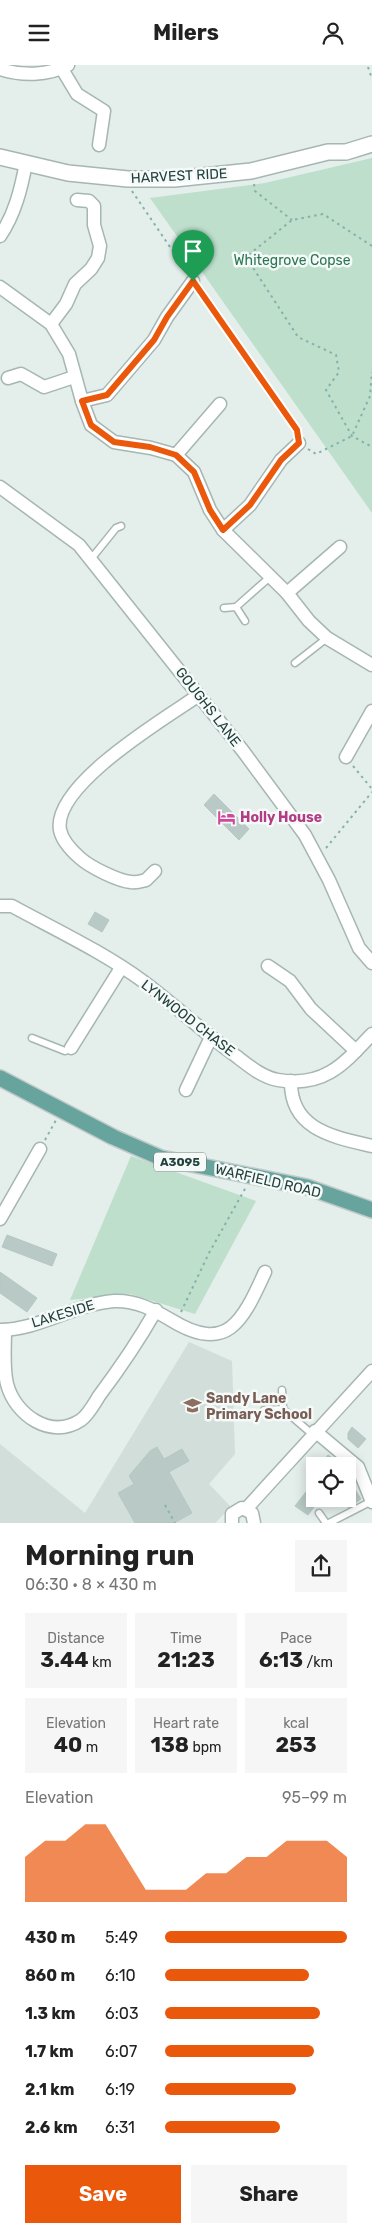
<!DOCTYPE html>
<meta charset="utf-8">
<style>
body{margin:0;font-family:Rubik,sans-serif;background:#f6f6f6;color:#222;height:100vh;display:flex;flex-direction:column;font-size:19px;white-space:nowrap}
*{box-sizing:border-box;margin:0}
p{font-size:16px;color:#767676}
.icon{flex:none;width:28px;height:28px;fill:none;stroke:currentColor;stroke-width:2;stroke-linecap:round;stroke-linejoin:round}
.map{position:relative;height:1458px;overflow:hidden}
.side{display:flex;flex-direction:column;background:#fff;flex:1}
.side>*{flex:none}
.controls{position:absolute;left:306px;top:1392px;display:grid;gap:10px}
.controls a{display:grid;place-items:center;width:50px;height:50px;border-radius:0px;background:#fff;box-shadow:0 2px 12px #0003;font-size:25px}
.pin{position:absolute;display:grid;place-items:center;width:42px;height:42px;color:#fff;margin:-51px -21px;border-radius:50% 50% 50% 0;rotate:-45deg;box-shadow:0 0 5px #0007}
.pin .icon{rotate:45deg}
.round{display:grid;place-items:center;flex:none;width:52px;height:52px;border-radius:0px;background:#f6f6f6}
.overview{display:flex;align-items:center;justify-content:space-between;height:85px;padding:0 25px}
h1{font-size:28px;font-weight:700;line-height:38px}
.figures{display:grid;grid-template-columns:repeat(3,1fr);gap:8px;height:85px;padding:5px 25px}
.figures div{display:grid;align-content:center;border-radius:0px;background:#f6f6f6;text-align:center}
.figures b{font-size:21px;font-weight:700}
.figures small{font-size:14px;font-weight:400}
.figures p{font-size:14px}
.chart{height:140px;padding:10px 25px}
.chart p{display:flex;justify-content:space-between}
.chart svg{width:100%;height:90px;margin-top:5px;fill:#ea580c;opacity:.7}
.cta{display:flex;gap:10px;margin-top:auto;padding:10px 25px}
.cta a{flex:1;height:58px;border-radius:0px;background:#ea580c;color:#fff;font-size:20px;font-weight:700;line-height:58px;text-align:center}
.cta a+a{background:#f6f6f6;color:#222}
ul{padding:0 25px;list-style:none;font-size:16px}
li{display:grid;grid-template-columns:80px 60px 1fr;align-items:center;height:38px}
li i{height:12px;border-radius:6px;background:#ea580c}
header{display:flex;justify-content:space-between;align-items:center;height:65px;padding:0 25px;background:#fff;font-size:22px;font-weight:700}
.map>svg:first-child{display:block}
.built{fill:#d2deda}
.green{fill:#bddfcc}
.building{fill:#b9c9c5;stroke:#b6c8c3}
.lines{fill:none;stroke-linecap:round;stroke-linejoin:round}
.service-casing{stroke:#a6b6b3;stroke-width:9}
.minor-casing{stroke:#a6b6b3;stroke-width:15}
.tertiary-casing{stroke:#a6b6b3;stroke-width:18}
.primary-casing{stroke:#c1cac9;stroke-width:18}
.path{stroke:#84b2ab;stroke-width:2;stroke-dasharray:2.5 4;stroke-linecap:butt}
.service{stroke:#fff;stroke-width:6}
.minor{stroke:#fff;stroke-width:12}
.tertiary{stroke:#fff;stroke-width:15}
.primary{stroke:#68a49e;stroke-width:15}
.route-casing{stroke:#fff;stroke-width:10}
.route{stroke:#ea580c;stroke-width:6}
.labels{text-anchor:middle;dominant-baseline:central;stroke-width:5;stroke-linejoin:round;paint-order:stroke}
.shield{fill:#f5faf8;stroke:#627875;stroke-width:1}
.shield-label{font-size:12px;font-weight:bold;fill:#23403d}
.street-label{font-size:14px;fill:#23403d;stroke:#f5faf8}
.park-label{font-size:14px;fill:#2c7856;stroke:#f5faf8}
.hotel-label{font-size:14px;font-weight:bold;fill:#b23c85;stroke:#f5faf8;text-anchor:start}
.education-label{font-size:14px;font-weight:bold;fill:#785e54;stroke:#f5faf8;text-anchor:start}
</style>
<header><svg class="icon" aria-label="menu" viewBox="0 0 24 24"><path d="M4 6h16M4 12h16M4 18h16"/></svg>Milers<svg class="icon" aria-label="person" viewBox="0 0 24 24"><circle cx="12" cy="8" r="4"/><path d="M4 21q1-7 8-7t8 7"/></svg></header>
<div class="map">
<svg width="372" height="1458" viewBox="0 0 372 1458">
<rect width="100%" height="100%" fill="#e4eeeb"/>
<polygon class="built" points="189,1277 232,1296 235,1389 209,1419 231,1442 215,1458 0,1458 0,1379 85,1448"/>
<g class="green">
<polygon points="372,93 372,448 150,133 265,118"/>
<polygon points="131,1091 256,1136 195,1249 130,1229 70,1235"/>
</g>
<g class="building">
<polygon points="214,729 249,764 239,775 204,740"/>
<polygon points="95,847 109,855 102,867 88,859"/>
<polygon points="7,1170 57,1189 52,1201 2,1182"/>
<polygon points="0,1207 37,1233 27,1247 0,1228"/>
<polygon points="352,1362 366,1374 358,1383 348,1374 348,1368"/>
<polygon points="157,1382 164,1394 182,1384 189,1396 169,1407 192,1448 174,1458 135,1458 118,1428 134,1419 129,1411 150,1386"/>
<polygon points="328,1390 337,1396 334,1401 320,1401"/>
<polygon points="348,1413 361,1434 348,1443"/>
<polygon points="309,1423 315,1428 315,1434 320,1434 308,1450 295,1441"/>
</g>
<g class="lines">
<defs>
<g id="service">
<polyline points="91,494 116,463 121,461"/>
<polyline points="236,542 245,556"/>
<polyline points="224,543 236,542 270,512"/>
<polyline points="295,598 327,573"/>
<polyline points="32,973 65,986 71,983"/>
<polyline points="282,1325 283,1344"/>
<polyline points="264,1345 283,1344 312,1369"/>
<polyline points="319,1448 326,1458"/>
<polyline points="329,1458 372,1436"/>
</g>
<g id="minor">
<path d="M0 4C21 11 48 11 68 0"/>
<polyline points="62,4 77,29 104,46 99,80"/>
<path d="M0 171C15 149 21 124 26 98"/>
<polyline points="0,222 51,259 69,289 82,336 91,360 114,377 151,383 176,390 194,407 210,445 223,465 287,528 309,556 327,573 372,600"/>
<polyline points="51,259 66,239 75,219 91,204 98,193 100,181 94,160 94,141 89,136 77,135"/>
<polyline points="8,313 21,309 44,322 74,312"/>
<polyline points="82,336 107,330 154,275 167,252 193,216"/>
<polyline points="176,390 220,339"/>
<polyline points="0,422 79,480 243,686 305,770 329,815 359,883 372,898"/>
<polyline points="223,465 250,440 281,395 299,378"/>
<polyline points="287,528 340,482"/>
<polyline points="346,692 372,646"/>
<path d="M155 806 146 815C142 816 136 818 131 817 118 816 90 802 80 793 72 786 62 775 60 765 52 720 167 652 199 630"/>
<path d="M0 841H12C56 865 103 887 144 917 175 940 204 968 236 991 249 1001 262 1012 278 1015 324 1023 344 999 372 969"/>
<polyline points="268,901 290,916 311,944 356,986"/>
<polyline points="71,983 121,903"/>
<path d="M291 1016C290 1065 334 1072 372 1081"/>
<polyline points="186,1025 211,972"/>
<polyline points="0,1154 40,1084"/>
<path d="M0 1265C39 1265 74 1239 114 1236 136 1235 154 1245 171 1255 228 1290 243 1255 265 1207"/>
<path d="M5 1265C5 1282 3 1303 7 1319 15 1350 51 1375 81 1355 88 1350 94 1339 99 1331 120 1303 139 1275 156 1245"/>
<polyline points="315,1366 358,1402 372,1437"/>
<polyline points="246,1444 372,1306"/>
<polyline points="232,1458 232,1449 242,1443 252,1448 254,1458"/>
</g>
<polyline id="tertiary" points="0,92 68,108 128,114 174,114 251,106 328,87 346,87 372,79"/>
<polyline id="primary" points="0,1013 113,1072 161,1093 307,1122 372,1145"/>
</defs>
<use href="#service" class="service-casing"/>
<use href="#minor" class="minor-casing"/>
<use href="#tertiary" class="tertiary-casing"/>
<use href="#primary" class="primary-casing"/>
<g class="path">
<polyline points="368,2 372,14"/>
<polyline points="254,119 255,126 292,155"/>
<polyline points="132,126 187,207"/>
<polyline points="372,181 323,149 292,155 246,192 298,272 336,290 339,307 326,325 352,371 372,382"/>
<polyline points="200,225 298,367"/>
<polyline points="308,384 316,389 352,371 370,331 372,307"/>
<polyline points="353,701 372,724"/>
<polyline points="326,783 372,727"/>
<polyline points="45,1075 56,1055"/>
<polyline points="181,1247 209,1188 246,1122"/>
<polyline points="165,1440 175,1458"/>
</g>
<use href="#service" class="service"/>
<use href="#minor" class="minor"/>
<use href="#tertiary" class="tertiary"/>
<use href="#primary" class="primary"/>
</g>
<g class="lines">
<defs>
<polygon id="route" points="193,216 297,365 299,378 281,395 250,440 223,465 210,445 194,407 176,390 150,382 114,377 91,360 82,336 107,330 154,275 167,252"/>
</defs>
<use href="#route" class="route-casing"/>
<use href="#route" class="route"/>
</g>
<defs>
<symbol id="hotel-bare" viewBox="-9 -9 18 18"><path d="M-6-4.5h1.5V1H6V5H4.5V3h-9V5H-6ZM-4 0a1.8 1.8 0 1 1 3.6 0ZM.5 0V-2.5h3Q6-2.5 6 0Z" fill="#d1479c" stroke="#f5faf8" stroke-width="2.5" paint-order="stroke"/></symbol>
<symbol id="school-bare" viewBox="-9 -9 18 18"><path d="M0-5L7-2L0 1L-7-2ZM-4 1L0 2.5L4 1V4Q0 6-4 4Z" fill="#8d6e63" stroke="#f5faf8" stroke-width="2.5" paint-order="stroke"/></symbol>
</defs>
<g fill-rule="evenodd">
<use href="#hotel-bare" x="214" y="740" width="25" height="25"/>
<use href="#school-bare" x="180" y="1328" width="25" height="25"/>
</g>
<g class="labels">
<rect class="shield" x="154" y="1087.5" width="52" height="19" rx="4"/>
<g class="shield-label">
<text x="180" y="1097">A3095</text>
</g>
<g class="street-label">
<text transform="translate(179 111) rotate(-3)">HARVEST RIDE</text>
<text transform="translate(208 642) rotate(52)">GOUGHS LANE</text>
<text transform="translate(188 953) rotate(38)">LYNWOOD CHASE</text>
<text transform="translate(268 1116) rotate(13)">WARFIELD ROAD</text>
<text transform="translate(63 1249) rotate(-17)">LAKESIDE</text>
</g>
<g class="park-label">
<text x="292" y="195">Whitegrove Copse</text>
</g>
<g class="hotel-label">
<text x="240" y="752">Holly House</text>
</g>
<g class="education-label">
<text x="206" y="1333">Sandy Lane<tspan x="206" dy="16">Primary School</tspan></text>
</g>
</g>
</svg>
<div class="controls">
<a><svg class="icon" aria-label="locate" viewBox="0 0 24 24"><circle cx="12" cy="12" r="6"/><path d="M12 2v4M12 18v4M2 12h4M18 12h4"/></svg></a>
</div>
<div class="pin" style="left:193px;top:216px;background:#1e9e55"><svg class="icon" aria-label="arrive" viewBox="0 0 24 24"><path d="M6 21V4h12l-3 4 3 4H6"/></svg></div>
</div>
<section class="side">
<div class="overview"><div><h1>Morning run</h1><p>06:30 · 8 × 430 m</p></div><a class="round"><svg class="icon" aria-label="share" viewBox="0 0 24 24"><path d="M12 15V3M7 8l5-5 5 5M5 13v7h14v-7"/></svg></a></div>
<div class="figures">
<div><p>Distance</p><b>3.44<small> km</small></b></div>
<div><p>Time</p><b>21:23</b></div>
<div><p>Pace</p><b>6:13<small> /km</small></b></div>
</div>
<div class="figures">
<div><p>Elevation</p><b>40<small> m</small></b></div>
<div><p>Heart rate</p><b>138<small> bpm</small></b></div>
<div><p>kcal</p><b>253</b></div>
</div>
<div class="chart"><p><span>Elevation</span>95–99 m</p>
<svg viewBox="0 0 160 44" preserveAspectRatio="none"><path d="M0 44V22L10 14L20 14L30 6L40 6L50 22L60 38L70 38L80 38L90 30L100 30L110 22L120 22L130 14L140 14L150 14L160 22V44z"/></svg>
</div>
<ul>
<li><b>430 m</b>5:49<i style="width:100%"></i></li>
<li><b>860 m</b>6:10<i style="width:79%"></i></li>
<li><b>1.3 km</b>6:03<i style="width:85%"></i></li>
<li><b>1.7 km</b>6:07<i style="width:82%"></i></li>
<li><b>2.1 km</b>6:19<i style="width:72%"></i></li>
<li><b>2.6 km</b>6:31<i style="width:63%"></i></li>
</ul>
<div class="cta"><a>Save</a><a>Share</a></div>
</section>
